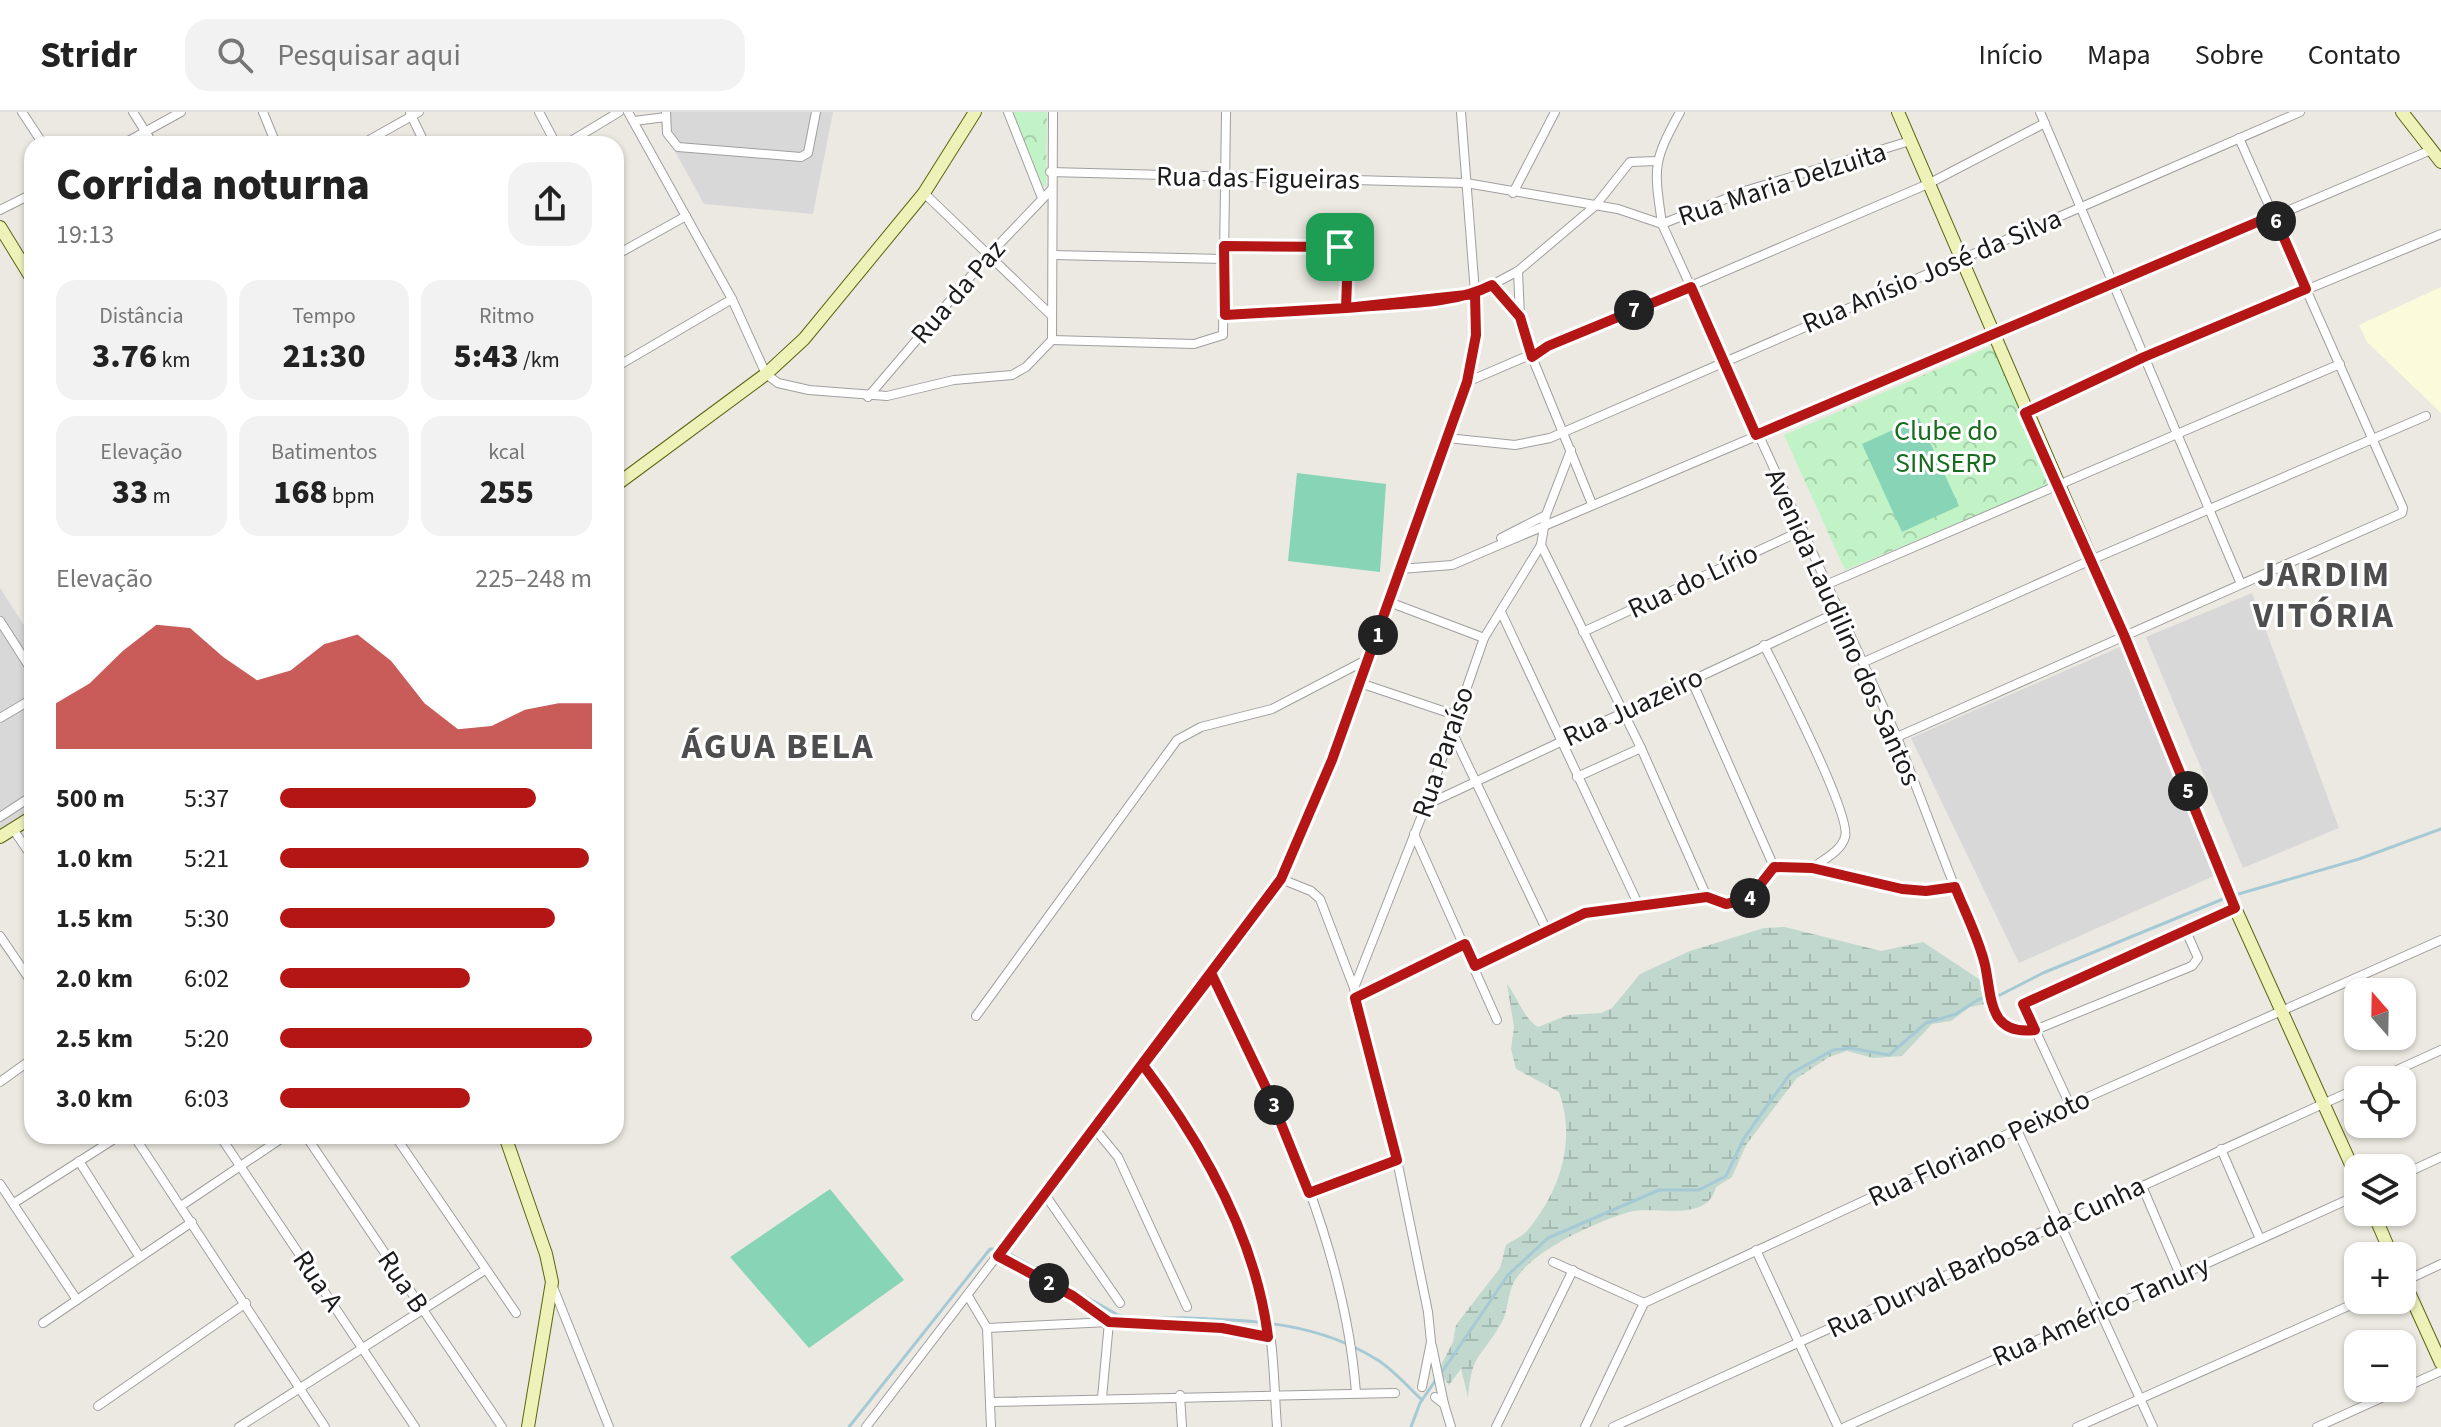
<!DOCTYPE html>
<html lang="pt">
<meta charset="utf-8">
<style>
body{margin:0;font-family:"Source Sans 3",sans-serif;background:#f2f2f2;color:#222;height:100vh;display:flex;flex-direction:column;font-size:30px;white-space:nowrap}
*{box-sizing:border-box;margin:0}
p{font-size:26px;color:#767676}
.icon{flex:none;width:44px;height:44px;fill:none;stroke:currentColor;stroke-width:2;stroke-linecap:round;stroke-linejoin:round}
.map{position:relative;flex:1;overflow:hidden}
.details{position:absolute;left:24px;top:24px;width:600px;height:1008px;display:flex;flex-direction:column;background:#fff;border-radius:24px;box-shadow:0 2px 6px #0004}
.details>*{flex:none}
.needle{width:52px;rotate:340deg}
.controls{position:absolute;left:2344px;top:866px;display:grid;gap:16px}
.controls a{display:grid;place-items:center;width:72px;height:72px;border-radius:16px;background:#fff;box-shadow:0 2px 6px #0004;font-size:40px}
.pin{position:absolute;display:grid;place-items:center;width:68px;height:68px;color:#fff;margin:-34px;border-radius:16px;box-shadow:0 4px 12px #0006}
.km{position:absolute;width:40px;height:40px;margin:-20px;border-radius:50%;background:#222;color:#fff;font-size:22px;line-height:40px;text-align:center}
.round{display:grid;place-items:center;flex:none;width:84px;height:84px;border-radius:24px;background:#f2f2f2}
.summary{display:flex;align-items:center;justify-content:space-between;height:136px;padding:0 32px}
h1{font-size:44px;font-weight:800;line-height:60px}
.metrics{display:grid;grid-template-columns:repeat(3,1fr);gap:12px;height:136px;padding:8px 32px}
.metrics div{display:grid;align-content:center;border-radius:20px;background:#f2f2f2;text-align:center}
.metrics b{font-size:34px;font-weight:800}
.metrics small{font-size:22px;font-weight:400}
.metrics p{font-size:22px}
.chart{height:224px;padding:16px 32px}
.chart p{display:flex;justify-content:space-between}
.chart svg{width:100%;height:144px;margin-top:8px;fill:#b31614;opacity:.7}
ul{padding:0 32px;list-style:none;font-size:26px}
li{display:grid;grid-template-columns:128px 96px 1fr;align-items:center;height:60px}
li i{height:20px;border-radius:10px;background:#b31614}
header{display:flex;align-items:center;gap:48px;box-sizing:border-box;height:112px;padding:0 40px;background:#fff;border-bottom:2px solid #e0e0e0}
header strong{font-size:38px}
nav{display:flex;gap:44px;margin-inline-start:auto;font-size:28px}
.search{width:560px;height:72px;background:#f2f2f2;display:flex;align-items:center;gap:20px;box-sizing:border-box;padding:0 28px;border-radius:24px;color:#767676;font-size:30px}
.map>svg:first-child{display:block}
.residential{fill:#d9d8d8}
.education{fill:#fbfbdb}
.wetland{fill:url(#wetland-marsh)}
.park{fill:url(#park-crowns)}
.pitch{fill:#87d4b7}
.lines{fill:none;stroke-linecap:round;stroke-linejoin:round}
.stream{stroke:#a6cad5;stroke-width:3}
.street-casing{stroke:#9f9f9f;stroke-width:10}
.secondary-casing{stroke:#5b650f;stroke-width:14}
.street{stroke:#fff;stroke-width:8}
.secondary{stroke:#eef2b9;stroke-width:12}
.route-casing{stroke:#fff;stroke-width:16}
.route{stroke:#b31614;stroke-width:10}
.labels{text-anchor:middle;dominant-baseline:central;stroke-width:6;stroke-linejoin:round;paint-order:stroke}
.street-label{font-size:28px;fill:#1b1b1b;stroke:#fff}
.park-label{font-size:28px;fill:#166d1e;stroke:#fff}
.district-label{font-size:36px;font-weight:bold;letter-spacing:2px;fill:#4e4e4e;stroke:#fff}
</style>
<header>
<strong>Stridr</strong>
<div class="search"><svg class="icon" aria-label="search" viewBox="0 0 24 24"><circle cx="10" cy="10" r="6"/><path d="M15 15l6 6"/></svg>Pesquisar aqui</div>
<nav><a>Início</a><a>Mapa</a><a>Sobre</a><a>Contato</a></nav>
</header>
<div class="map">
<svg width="2441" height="1315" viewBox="0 0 2441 1315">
<defs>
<pattern id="wetland-marsh" width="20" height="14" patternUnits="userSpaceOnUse" patternTransform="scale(2)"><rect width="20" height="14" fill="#c0d8ce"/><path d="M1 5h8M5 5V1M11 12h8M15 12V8" fill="none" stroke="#a4b9b0"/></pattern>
<pattern id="park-crowns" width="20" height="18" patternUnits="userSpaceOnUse" patternTransform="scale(2)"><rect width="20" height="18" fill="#c2f3c6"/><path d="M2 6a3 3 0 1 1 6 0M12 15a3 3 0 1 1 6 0" fill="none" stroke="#a6d0aa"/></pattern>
</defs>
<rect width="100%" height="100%" fill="#ece9e2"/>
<g class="residential">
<polygon points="662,0 833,0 813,102 704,92 661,14"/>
<polygon points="0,476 32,526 32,697 0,718"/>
<polygon points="2252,481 2339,716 2243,756 2146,525"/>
<polygon points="2122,534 2214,764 2019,851 1911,626"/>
</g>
<polygon class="education" points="2441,175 2441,301 2367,230 2359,213"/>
<path class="wetland" d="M1785 815 1881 839 1923 830 1991 875 1990 891 1970 895 1951 909 1932 912 1902 944 1873 946 1847 939 1829 945 1796 967 1746 1033 1732 1065 1716 1075C1707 1112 1655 1093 1629 1100 1596 1110 1526 1140 1512 1174 1507 1187 1508 1202 1499 1215 1479 1248 1472 1242 1468 1285L1461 1257 1449 1273 1438 1259 1453 1230 1456 1213 1500 1156 1506 1133C1513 1128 1522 1125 1527 1119 1559 1081 1577 1030 1559 980L1516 957 1511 937 1514 915 1507 872C1518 886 1524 907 1538 915L1568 903 1601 901 1612 896 1640 862 1690 839 1764 816Z"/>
<g class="park">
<polygon points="1013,0 1047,0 1046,74 1041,75"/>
<polygon points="1989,235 1996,242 2051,373 1845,458 1784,323"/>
</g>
<g class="pitch">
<polygon points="1919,306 1959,394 1902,420 1862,332"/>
<polygon points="1297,361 1386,372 1380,460 1288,449"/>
<polygon points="830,1077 904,1168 809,1236 730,1145"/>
</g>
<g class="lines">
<g class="stream">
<polyline points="2235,783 2359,747 2441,717"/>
<path d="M1010 1142 1118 1203C1142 1209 1167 1205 1192 1206 1260 1209 1317 1211 1376 1247 1393 1257 1408 1275 1422 1288"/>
<polyline points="1440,1263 1508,1163 1548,1126 1659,1078 1699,1078 1726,1064 1744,1026 1790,962 1833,938 1850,936 1889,943 1926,911 1956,902 1979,887 2000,883 2043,861 2228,785"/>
<polyline points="849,1315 990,1137 993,1137"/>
<polyline points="1411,1315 1420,1291 1435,1269"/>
</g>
<defs>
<g id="street">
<polyline points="22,0 43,32"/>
<polyline points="133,0 153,32"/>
<polyline points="263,0 276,32"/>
<polyline points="539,0 556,32"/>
<polyline points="628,0 732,187 766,262 778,271 809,278 887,284 954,268 1012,263 1026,255 1052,228"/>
<polyline points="666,0 667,21 678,35 801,45 808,41 816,0"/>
<polyline points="1008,0 1042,86"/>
<path d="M1680 0C1652 51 1654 55 1662 112L1897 625 1985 854 1992 897 2005 912 2022 920 2035 918 2192 854 2198 846 2186 819"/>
<polyline points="2040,0 2241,472"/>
<polyline points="410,1 425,32"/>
<polyline points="634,9 666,5"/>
<polyline points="123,32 181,0"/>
<polyline points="362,32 419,0"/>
<polyline points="566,32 619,0"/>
<polyline points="1050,60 1466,71 1618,97 1662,112 1748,78 1910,29"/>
<polyline points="924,81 1051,203"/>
<polyline points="1513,81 1555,0"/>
<polyline points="0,98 32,82"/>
<polyline points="1224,134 1343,136 1348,142 1346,196"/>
<polyline points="616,143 686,104"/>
<polyline points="1053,143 1224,147"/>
<polyline points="1518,159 1520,205 1532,245 1592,392"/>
<polyline points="1492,173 1519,204"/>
<polyline points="1225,203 1346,196 1475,182 1518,159 1595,94 1630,50 1657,49"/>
<polyline points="1052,228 1194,232 1223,223 1226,0"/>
<polyline points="1052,228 1053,0"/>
<polyline points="616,255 732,187"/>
<polyline points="1467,270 1928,72 2045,11"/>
<polyline points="868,285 988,144 1051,78"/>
<polyline points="2026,300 2144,245 2441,122"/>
<polyline points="1447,326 1515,333 1550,326 2300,0"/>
<polyline points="1501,426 1546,403"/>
<polyline points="1541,433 1641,636 1707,785"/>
<polyline points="1400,457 1452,453 2431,38"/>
<polyline points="1828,472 2340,252"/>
<polyline points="1389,490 1484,526"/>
<polyline points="1502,502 1639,794"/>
<polyline points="0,509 32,559"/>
<polyline points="1583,520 1803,418"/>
<polyline points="1864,550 2091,448 2426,304"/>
<polyline points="1691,567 1774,755"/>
<polyline points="1360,571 1455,603"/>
<polyline points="0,606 32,587"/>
<polyline points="1452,620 1547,819"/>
<polyline points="1897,625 2402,401 2403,396 2239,26"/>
<polyline points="1577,665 1641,636"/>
<polyline points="1426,693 1840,499"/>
<polyline points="0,705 32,684"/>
<polyline points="13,717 32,745"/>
<polyline points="1414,722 1497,908"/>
<path d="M1812 756C1856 769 1909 787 1955 775"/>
<polyline points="1281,767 1311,779 1320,787 1354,876 1397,1048 1428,1200 1431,1230 1422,1275"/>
<polyline points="0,824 32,871"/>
<path d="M1475 854 1585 801 1707 785 1726 792 1749 787 1774 755 1809 758C1821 749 1841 740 1845 725 1852 704 1778 561 1764 533"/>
<path d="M1212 863C1278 992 1345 1135 1356 1281"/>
<polyline points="1354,876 1426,693 1484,526 1541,433 1546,403 1571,338"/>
<polyline points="1355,886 1465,832"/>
<polyline points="976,904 1177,628 1201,615 1272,597 1370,546"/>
<path d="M1143 953C1193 1020 1246 1111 1265 1193 1274 1231 1274 1275 1277 1315"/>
<polyline points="2375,968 2441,938"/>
<polyline points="0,970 32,947"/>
<polyline points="2070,993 2023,892 2235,796"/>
<polyline points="1095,1017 1118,1045 1187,1195"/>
<polyline points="2018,1020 2153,1315"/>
<polyline points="134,1024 325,1315"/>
<polyline points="220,1024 415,1315"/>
<polyline points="306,1024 502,1315"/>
<polyline points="395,1024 516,1201"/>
<polyline points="2221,1037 2260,1127"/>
<polyline points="79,1049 139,1144"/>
<polyline points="2402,1063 2441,1045"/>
<polyline points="0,1072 77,1188"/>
<polyline points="2142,1074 2180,1163"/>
<polyline points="1309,1081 1397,1048"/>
<polyline points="1046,1084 1120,1191"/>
<polyline points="14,1091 119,1024"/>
<polyline points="181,1094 285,1024"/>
<polyline points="1756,1138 1838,1315"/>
<polyline points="998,1144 1073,1184 1109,1210 1102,1286"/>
<polyline points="1553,1150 1644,1191"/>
<polyline points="2403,1170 2441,1152"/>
<polyline points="553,1175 609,1315"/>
<polyline points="968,1184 987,1216 991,1315"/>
<polyline points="43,1211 192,1110"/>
<polyline points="987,1216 1109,1210 1222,1216 1268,1225"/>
<polyline points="1432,1234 1444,1292"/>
<polyline points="1180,1283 1182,1315"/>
<polyline points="1435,1285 1444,1292 1451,1315"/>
<polyline points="992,1290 1395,1281"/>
<polyline points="98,1294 246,1191"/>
<polyline points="239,1315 485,1158"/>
<polyline points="866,1315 1248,816 1281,767 1309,708 1472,254 1477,207 1461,0"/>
<polyline points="1496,1315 1573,1158"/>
<polyline points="1585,1315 1644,1191 2070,993 2441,828"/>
<polyline points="1613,1315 2358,976"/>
<polyline points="1845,1315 2358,1083"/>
<polyline points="2077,1315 2362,1188"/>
<polyline points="2317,1315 2441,1259"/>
</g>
<g id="secondary">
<polyline points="1898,0 2124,523 2235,796 2358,1068"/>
<polyline points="2402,0 2441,50"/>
<polyline points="0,115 32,167"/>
<polyline points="616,373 766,262 804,227 924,81 975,0"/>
<polyline points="0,725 32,705"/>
<polyline points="505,1024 546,1142 552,1170 528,1315"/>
<polyline points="2373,1100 2392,1144"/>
<polyline points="2402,1165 2441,1251"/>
</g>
</defs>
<use href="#street" class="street-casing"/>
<use href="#secondary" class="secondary-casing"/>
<use href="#street" class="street"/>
<use href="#secondary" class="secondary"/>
</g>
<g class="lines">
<defs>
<path id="route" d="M1340 135 1224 134 1225 203 1346 196 1475 182 1476 223 1467 270 1332 648 1281 767 998 1144 1073 1184 1109 1210 1222 1216 1268 1225C1256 1127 1202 1031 1143 953L1212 863 1270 984 1309 1081 1397 1048 1355 886 1465 832 1475 854 1585 801 1707 785 1726 792 1749 787 1774 755 1812 756 1902 777 1926 779 1955 775C1965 800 1979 827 1985 853 1992 885 1988 924 2035 918L2023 892 2235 796 2124 523 2025 301 2144 245 2306 177 2274 103 1756 323 1691 175 1548 234 1532 245 1520 205 1492 173C1451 194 1393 191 1346 196L1348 142 1340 135"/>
</defs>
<use href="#route" class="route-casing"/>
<use href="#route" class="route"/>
</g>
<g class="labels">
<g class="street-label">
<text transform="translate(1258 66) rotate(1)">Rua das Figueiras</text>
<text transform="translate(1782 72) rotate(-18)">Rua Maria Delzuita</text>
<text transform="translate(1932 159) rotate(-23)">Rua Anísio José da Silva</text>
<text transform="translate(958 180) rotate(-49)">Rua da Paz</text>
<text transform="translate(1693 469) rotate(-25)">Rua do Lírio</text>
<text transform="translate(1843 515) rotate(66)">Avenida Laudilino dos Santos</text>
<text transform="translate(1633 595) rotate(-25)">Rua Juazeiro</text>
<text transform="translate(1443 640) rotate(-71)">Rua Paraíso</text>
<text transform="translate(1979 1036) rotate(-25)">Rua Floriano Peixoto</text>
<text transform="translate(1986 1145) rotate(-25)">Rua Durval Barbosa da Cunha</text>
<text transform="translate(318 1169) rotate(56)">Rua A</text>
<text transform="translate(403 1170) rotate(56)">Rua B</text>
<text transform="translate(2101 1199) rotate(-24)">Rua Américo Tanury</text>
</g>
<g class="park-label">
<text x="1946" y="319">Clube do<tspan x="1946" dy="32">SINSERP</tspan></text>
</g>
<g class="district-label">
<text x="2324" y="462">JARDIM<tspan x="2324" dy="41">VITÓRIA</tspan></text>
<text x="778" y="634">ÁGUA BELA</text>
</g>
</g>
</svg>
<div class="controls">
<a><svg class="needle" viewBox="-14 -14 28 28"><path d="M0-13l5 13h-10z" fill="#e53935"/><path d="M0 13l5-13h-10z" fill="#767676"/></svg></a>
<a><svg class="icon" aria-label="locate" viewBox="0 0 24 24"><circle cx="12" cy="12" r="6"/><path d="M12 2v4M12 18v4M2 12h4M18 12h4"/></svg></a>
<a><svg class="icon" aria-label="layers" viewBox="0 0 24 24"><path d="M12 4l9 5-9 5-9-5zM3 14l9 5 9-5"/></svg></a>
<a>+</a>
<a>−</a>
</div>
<div class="pin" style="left:1340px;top:135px;background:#1e9e55"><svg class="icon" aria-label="arrive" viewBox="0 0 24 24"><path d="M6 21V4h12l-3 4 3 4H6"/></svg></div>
<b class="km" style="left:1378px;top:523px">1</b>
<b class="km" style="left:1049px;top:1171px">2</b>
<b class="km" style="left:1274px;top:993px">3</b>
<b class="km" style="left:1750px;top:786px">4</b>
<b class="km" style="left:2188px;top:679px">5</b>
<b class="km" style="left:2276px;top:109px">6</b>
<b class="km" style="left:1634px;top:198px">7</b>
<section class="details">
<div class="summary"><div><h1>Corrida noturna</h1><p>19:13</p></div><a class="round"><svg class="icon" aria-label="share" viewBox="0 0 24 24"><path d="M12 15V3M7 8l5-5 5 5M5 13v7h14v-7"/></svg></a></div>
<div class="metrics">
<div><p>Distância</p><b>3.76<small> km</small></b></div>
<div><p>Tempo</p><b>21:30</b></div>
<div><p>Ritmo</p><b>5:43<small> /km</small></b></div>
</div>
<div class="metrics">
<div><p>Elevação</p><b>33<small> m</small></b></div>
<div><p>Batimentos</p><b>168<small> bpm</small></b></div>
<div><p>kcal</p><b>255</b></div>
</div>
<div class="chart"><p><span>Elevação</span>225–248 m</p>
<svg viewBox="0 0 160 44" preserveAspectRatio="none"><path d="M0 44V30L10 24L20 14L30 6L40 7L50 16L60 23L70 20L80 12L90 9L100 17L110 30L120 38L130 37L140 32L150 30L160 30V44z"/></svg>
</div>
<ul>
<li><b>500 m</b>5:37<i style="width:82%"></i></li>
<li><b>1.0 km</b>5:21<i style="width:99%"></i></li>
<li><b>1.5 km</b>5:30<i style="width:88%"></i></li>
<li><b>2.0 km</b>6:02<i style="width:61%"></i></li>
<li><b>2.5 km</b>5:20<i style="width:100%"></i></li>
<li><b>3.0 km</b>6:03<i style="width:61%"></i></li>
</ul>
</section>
</div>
